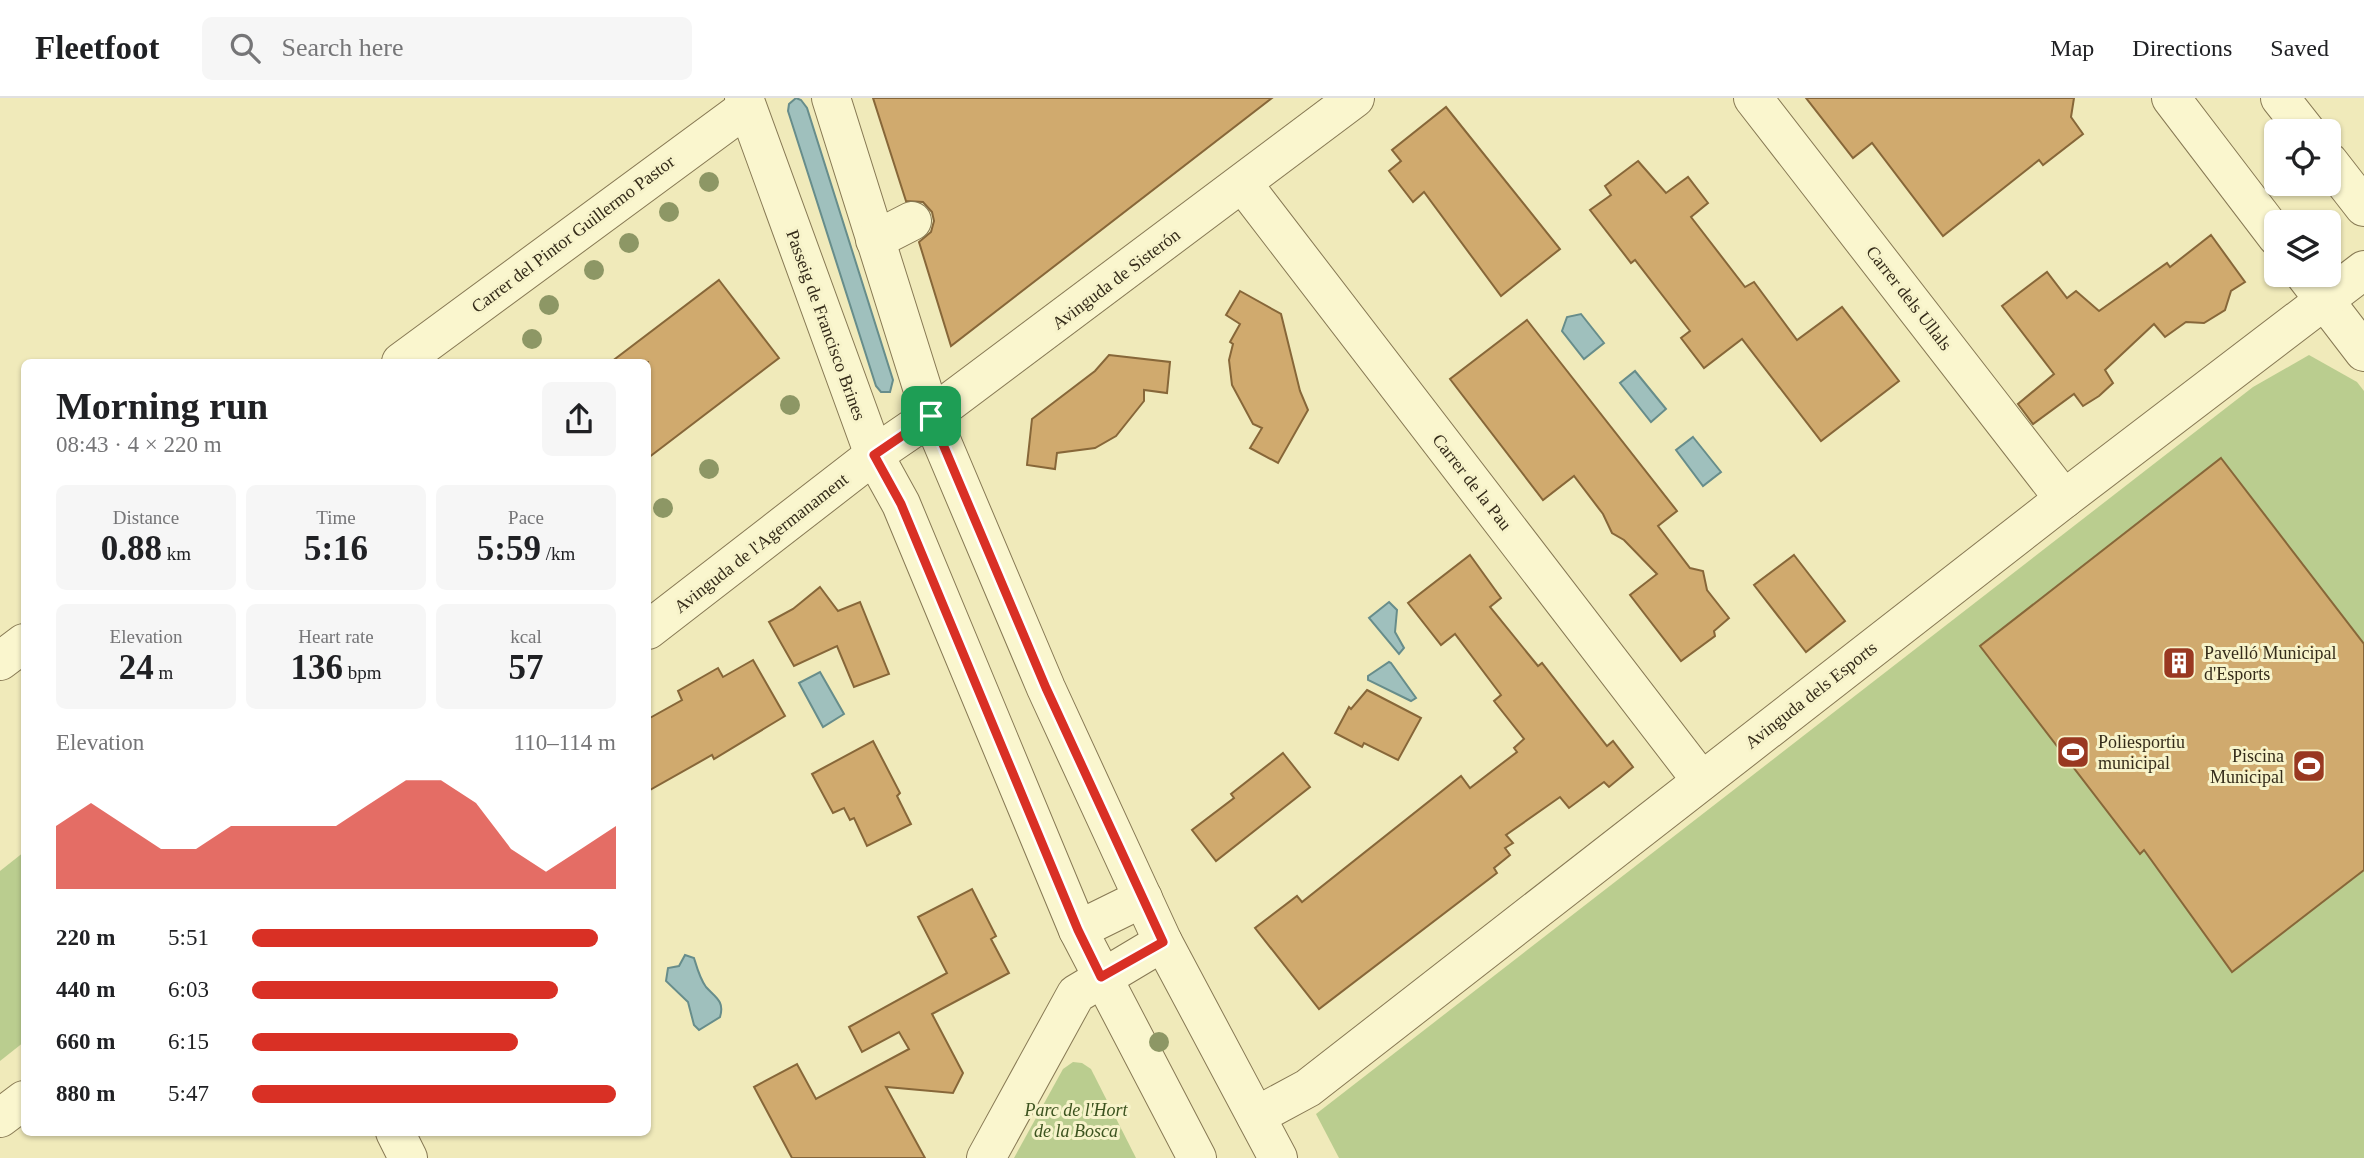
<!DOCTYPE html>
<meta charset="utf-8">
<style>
body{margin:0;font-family:Georgia,serif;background:#f6f6f6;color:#202124;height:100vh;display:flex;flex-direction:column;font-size:26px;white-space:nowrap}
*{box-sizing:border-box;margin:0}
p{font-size:23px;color:#757577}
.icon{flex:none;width:38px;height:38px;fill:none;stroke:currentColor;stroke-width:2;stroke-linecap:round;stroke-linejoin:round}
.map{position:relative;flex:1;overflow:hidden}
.panel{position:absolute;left:21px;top:261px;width:630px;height:777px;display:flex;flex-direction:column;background:#fff;border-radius:10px;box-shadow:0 2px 5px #0004}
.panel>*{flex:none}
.controls{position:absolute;left:2264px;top:21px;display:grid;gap:14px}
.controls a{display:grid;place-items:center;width:77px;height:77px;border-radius:10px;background:#fff;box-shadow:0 2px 5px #0004;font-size:35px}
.pin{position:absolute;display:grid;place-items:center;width:60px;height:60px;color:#fff;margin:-30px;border-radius:14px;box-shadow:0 4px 10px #0006}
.round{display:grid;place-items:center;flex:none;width:74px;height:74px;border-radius:10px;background:#f6f6f6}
.headline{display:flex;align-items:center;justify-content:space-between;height:119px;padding:0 35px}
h1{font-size:38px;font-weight:700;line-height:52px}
.figures{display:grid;grid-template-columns:repeat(3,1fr);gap:10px;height:119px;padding:7px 35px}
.figures div{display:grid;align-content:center;border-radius:10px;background:#f6f6f6;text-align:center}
.figures b{font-size:35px;font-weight:700}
.figures small{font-size:19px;font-weight:400}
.figures p{font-size:19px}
.chart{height:196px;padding:14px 35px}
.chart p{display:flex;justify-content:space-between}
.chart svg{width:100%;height:126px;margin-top:7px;fill:#d93025;opacity:.7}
ul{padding:0 35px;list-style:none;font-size:23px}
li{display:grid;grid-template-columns:112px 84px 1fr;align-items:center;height:52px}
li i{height:18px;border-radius:9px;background:#d93025}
header{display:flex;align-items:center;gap:42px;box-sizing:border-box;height:98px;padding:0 35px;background:#fff;border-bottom:2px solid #e0e0e0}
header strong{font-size:33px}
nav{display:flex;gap:38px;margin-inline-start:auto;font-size:24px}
.search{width:490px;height:63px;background:#f6f6f6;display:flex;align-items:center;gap:18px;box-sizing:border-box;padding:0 24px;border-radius:10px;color:#757577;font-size:26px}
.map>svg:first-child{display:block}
.green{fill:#bacd8f}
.water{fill:#9fc0bd;stroke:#678d8b;stroke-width:2}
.building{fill:#d0aa6e;stroke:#876739;stroke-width:2}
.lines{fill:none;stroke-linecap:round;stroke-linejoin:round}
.minor-casing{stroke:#877954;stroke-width:40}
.minor{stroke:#faf6ce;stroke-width:38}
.tree{fill:#8d9765}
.route-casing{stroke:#fff;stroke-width:14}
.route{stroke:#d93025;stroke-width:9}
.labels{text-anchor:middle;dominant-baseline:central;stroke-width:6;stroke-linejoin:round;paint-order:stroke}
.street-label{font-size:18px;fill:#352c1a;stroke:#f7f3ca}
.poi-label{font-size:18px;fill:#352c1a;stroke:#f7f3ca;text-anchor:start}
.park-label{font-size:18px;font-style:italic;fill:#3c531f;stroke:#f7f3ca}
</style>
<header>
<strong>Fleetfoot</strong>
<div class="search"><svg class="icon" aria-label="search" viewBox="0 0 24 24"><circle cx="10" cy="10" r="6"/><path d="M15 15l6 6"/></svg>Search here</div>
<nav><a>Map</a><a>Directions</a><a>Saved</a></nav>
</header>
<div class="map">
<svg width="2364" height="1060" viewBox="0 0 2364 1060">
<rect width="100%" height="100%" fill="#f0eaba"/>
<g class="green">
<polygon points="2309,257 2357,284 2364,293 2364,1060 1339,1060 1316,1016 2253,289"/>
<polygon points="24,754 24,944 0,963 0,773"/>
<polygon points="1073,964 1082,965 1091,971 1136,1060 1014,1060 1063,971"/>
</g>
<g class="water">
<polygon points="796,0 801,2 807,10 893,282 890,294 881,294 876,288 788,13 789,6"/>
<polygon points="1581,216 1604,245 1584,261 1562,233 1567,219"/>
<polygon points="1635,273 1666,311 1651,324 1620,285"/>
<polygon points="1693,339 1721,374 1703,388 1676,352"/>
<polygon points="1389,504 1397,512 1395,534 1404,550 1399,556 1369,520"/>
<polygon points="1389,564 1391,565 1416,600 1411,603 1368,582 1368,578"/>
<polygon points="820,574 844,616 823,629 799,585"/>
<path d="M685 857 694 860C697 870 700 881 706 889 715 899 725 903 720 919L699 932 694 927 688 904 666 883 668 870 679 868Z"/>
</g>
<g class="building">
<polygon points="873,0 1272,0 951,248 919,144 931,134 934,123 932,114 923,104 906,103"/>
<polygon points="1806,0 2074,0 2071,19 2083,36 2043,67 2039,62 1943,138 1872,45 1853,60"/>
<polygon points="1446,9 1560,151 1501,198 1424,94 1413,104 1389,73 1401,63 1392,52"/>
<polygon points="1638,63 1666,95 1688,79 1708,105 1691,119 1745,189 1754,184 1797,242 1842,209 1899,283 1821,343 1742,241 1704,270 1681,240 1690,233 1635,162 1631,165 1590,112 1611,97 1605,88"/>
<polygon points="2211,137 2245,184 2231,193 2225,212 2204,225 2186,224 2165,239 2154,226 2105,272 2113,285 2099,298 2083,308 2074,296 2033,326 2018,306 2054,276 2002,208 2047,174 2067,200 2076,193 2099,213 2167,165 2170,169"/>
<polygon points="719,182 779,260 648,360 648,264 611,264"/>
<polygon points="1240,193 1281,216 1300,293 1308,312 1278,365 1250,350 1262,330 1253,326 1232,287 1229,262 1233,246 1230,244 1240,226 1226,217"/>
<polygon points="1527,222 1677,413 1658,428 1690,470 1703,473 1707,492 1729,520 1714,533 1715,538 1681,563 1630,497 1657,476 1624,442 1612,435 1603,416 1574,378 1543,402 1450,281"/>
<polygon points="1109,257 1170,264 1167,295 1144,292 1144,303 1116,338 1095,350 1057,355 1055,371 1027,367 1032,321 1095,273"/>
<polygon points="2221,360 2364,546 2364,772 2232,874 2144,752 2140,756 1980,548"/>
<polygon points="1470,457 1501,500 1490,509 1538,568 1542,565 1607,648 1613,643 1633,669 1609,689 1604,684 1569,710 1560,699 1506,737 1513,745 1505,750 1510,757 1494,770 1497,775 1319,911 1255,830 1297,798 1302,804 1461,678 1470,690 1517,654 1514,650 1524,641 1494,603 1501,597 1455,536 1441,547 1408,505"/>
<polygon points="1794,457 1845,523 1806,554 1754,487"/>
<polygon points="820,489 838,513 860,504 889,576 854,589 837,548 794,568 769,524 793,511"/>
<polygon points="753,562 785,618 714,661 712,657 648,693 648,621 682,602 678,593 718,570 723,579"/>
<polygon points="1367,592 1421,620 1398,662 1364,645 1362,649 1335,635 1349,609 1351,611"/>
<polygon points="873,643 900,695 897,698 911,726 867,748 854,720 850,722 844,710 833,715 812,676"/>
<polygon points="1283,655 1310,689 1216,763 1192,732 1234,700 1231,696"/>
<polygon points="972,791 996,838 991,841 1009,875 932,916 963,975 953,995 886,989 925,1060 792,1060 754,989 797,966 816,1001 909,951 899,934 862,954 849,929 947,875 918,819"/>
</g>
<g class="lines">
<defs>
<g id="minor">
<polyline points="744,0 874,357 901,406 1078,832 1197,1060"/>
<polyline points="831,0 931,318 1046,590 1163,844 1278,1060"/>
<polyline points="1753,0 2064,401"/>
<polyline points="2171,0 2277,139"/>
<polyline points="2280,0 2306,33"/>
<polyline points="2329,64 2364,109"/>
<polyline points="1243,86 1701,682"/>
<polyline points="875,142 912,123"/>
<polyline points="2305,177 2364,254"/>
<polyline points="401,264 746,10"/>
<polyline points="648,532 874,357 931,318 1355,0"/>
<polyline points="0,563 24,545"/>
<polyline points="1078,832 1143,800"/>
<polyline points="1256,1018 1308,990 2064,401 2364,172"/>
<polyline points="0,1020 24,1002"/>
<polyline points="395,1034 408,1060"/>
<polyline points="986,1060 1076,896 1163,844"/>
</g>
</defs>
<use href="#minor" class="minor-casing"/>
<use href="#minor" class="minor"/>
</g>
<g class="tree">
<circle cx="709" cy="84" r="10"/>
<circle cx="669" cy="114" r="10"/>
<circle cx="629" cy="145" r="10"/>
<circle cx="594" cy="172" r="10"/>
<circle cx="549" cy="207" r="10"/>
<circle cx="532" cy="241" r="10"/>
<circle cx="790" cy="307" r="10"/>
<circle cx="709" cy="371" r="10"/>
<circle cx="663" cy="410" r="10"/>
<circle cx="1159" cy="944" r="10"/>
</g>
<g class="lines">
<defs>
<polygon id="route" points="931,318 1046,590 1163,844 1101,879 1078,832 901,406 874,357"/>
</defs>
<use href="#route" class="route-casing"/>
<use href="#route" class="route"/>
</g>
<defs>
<symbol id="building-square" viewBox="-11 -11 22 22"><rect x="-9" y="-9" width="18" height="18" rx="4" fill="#993821" stroke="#f7f3ca"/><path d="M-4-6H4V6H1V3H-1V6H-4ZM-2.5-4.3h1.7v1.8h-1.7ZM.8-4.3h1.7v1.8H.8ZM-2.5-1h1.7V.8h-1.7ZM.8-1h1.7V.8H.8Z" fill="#fff"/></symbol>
<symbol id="stadium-square" viewBox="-11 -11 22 22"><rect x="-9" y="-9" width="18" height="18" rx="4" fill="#993821" stroke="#f7f3ca"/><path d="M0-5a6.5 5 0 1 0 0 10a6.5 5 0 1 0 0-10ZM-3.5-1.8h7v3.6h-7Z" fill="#fff"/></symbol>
</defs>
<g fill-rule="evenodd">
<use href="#building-square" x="2160" y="546" width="38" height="38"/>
<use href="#stadium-square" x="2054" y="635" width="38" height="38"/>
<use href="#stadium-square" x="2290" y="649" width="38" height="38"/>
</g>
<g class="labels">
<g class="street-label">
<text transform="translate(573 136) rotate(-37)">Carrer del Pintor Guillermo Pastor</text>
<text transform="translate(1116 181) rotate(-37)">Avinguda de Sisterón</text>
<text transform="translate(1909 200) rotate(52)">Carrer dels Ullals</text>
<text transform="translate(826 227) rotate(70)">Passeig de Francisco Brines</text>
<text transform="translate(1472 384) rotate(52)">Carrer de la Pau</text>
<text transform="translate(761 445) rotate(-38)">Avinguda de l'Agermanament</text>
<text transform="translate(1811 597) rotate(-38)">Avinguda dels Esports</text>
</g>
<g class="poi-label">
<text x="2204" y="555">Pavelló Municipal<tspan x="2204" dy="21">d'Esports</tspan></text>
<text x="2098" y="644">Poliesportiu<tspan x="2098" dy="21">municipal</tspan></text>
<text x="2284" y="658" text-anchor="end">Piscina<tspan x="2284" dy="21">Municipal</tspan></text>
</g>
<g class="park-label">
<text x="1076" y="1012">Parc de l'Hort<tspan x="1076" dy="21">de la Bosca</tspan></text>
</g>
</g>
</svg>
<div class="controls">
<a><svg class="icon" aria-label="locate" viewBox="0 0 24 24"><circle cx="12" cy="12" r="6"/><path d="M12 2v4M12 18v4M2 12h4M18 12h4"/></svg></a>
<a><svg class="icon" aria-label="layers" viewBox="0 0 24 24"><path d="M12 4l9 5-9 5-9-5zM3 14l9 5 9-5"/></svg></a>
</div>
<div class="pin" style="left:931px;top:318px;background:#1e9e55"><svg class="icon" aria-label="arrive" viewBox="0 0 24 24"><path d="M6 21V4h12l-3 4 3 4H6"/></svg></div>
<section class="panel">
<div class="headline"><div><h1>Morning run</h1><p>08:43 · 4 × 220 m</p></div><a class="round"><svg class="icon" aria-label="share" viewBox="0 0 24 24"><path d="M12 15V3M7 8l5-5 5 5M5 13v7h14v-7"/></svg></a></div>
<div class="figures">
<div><p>Distance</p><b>0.88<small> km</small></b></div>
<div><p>Time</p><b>5:16</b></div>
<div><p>Pace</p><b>5:59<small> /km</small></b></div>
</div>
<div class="figures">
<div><p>Elevation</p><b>24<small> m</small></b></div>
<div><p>Heart rate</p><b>136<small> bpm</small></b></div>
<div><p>kcal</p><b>57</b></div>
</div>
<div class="chart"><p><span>Elevation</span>110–114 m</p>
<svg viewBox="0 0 160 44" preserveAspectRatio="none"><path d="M0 44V22L10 14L20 22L30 30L40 30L50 22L60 22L70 22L80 22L90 14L100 6L110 6L120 14L130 30L140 38L150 30L160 22V44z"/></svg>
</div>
<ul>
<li><b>220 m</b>5:51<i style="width:95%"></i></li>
<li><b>440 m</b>6:03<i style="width:84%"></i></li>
<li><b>660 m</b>6:15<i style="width:73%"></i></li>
<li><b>880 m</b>5:47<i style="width:100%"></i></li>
</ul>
</section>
</div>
